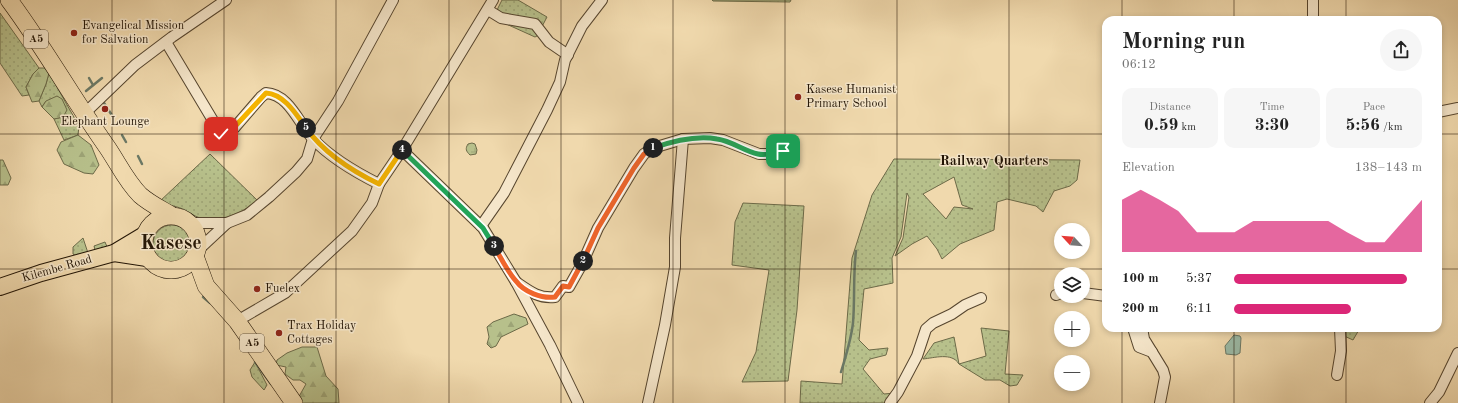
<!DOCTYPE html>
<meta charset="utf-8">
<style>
body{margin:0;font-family:"Old Standard TT",serif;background:#f6f6f6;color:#222;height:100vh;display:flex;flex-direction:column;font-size:15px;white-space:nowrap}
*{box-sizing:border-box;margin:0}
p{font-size:13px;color:#767676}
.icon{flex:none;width:22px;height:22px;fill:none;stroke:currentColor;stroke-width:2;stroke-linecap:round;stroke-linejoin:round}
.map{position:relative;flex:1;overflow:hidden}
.sheet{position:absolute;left:1102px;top:16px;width:340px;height:316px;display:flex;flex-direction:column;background:#fff;border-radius:12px;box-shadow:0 2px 6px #0003}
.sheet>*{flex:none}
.needle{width:26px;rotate:296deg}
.fabs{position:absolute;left:1054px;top:223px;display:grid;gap:8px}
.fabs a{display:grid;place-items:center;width:36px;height:36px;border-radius:50%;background:#fff;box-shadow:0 2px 6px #0003;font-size:20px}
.pin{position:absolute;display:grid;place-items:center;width:34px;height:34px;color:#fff;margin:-17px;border-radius:8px;box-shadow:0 2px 6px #0006}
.km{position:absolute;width:20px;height:20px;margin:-10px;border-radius:50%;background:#222;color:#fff;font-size:11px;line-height:20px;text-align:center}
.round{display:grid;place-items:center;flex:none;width:42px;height:42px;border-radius:21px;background:#f6f6f6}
.headline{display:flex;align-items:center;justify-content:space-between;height:68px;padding:0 20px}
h1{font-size:22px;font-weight:700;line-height:30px}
.stats{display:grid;grid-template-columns:repeat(3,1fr);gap:6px;height:68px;padding:4px 20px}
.stats div{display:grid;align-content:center;border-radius:10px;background:#f6f6f6;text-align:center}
.stats b{font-size:17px;font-weight:700}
.stats small{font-size:11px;font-weight:400}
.stats p{font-size:11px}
.chart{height:112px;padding:8px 20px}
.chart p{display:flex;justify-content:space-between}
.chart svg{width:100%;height:72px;margin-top:4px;fill:#db2777;opacity:.7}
ul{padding:0 20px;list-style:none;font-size:13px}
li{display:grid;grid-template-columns:64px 48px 1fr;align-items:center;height:30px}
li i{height:10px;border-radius:5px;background:#db2777}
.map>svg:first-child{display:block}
.grass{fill:url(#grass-dots);stroke:#6c6a48;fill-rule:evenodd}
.forest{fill:url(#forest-firs);stroke:#6c6a48}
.wetland{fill:url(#wetland-marsh);stroke:#6c6a48}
.water{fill:#9bbaa6;stroke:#6b7865}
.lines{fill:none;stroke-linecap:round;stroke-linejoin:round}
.stream{stroke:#6b7865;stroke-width:2.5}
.minor-casing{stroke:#56452e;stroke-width:12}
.primary-casing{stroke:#221404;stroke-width:18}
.trunk-casing{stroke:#221404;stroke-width:18}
.minor{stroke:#f5e6ca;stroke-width:10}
.primary{stroke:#f0d9ad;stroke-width:16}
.trunk{stroke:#f0d9ad;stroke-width:17}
.split-1-casing{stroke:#fff;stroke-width:8}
.split-2-casing{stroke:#fff;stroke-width:8}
.split-3-casing{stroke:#fff;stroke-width:8}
.split-4-casing{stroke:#fff;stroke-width:8}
.split-5-casing{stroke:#fff;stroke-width:8}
.split-6-casing{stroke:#fff;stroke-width:8}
.split-1{stroke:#22a559;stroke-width:5}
.split-2{stroke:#f0652b;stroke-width:5}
.split-3{stroke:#f0652b;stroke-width:5}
.split-4{stroke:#22a559;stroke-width:5}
.split-5{stroke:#f5b400;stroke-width:5}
.split-6{stroke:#f5b400;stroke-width:5}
.grid{fill:none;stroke:#221404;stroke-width:1;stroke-opacity:0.55}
.poi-dot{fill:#8f2418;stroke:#f5e6ca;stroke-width:1.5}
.labels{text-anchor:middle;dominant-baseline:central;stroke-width:3;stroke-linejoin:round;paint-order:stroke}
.shield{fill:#f5e6ca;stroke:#61533f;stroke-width:1}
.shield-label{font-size:11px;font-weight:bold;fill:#221404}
.poi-label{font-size:12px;fill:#221404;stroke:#f5e6ca;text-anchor:start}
.street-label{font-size:12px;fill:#221404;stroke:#f5e6ca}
.quarter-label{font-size:14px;font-weight:bold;fill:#221404;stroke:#f5e6ca}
.town-label{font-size:20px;font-weight:bold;fill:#221404;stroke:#f5e6ca}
</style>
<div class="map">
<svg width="1458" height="403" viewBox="0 0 1458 403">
<defs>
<pattern id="grass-dots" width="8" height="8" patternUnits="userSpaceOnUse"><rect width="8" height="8" fill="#b7c08b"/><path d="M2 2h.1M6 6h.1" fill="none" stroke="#9da476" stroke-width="1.8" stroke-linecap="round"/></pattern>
<pattern id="forest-firs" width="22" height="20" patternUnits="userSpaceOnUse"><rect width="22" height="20" fill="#b7c08b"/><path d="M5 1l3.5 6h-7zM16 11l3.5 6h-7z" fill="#9da476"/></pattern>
<pattern id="wetland-marsh" width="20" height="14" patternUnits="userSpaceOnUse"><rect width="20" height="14" fill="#b7c08b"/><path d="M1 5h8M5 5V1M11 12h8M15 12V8" fill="none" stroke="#9da476"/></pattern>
</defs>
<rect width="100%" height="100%" fill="#f0d9ad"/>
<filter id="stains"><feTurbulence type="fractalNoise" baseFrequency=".005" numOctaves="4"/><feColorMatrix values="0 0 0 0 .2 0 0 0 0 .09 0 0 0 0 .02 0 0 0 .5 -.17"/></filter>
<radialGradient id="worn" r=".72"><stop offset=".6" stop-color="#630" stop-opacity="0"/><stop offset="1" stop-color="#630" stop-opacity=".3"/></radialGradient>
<g class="grass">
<polygon points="502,0 518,0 547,17 537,36 535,37 493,18"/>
<polygon points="712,0 791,0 790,2 713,1"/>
<polygon points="0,13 39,68 33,74 26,87 29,95 22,96 0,63"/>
<polygon points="49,73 79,126 78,135 64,140 54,119 63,117 46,101 42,107 39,101 46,84"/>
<path d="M210 154 259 202C241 211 221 224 200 218 194 216 189 212 183 209 176 206 167 205 159 202Z"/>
<path d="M894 159 1080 160 1077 180 1070 186 1054 191 1043 212 1036 206 1007 199 997 202 994 230 960 244 942 259 937 249 927 236 912 244 895 256 903 238 909 197 907 193 901 237 892 258 893 283 864 289 859 340 869 350 888 348 886 355 870 359 863 369 884 394 895 393 887 403H800L801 381 842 384 852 258 872 195ZM954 177 962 205 973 209 954 207 946 219 923 194Z"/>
<polygon points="743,203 804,206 797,310 788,381 742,382 756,352 769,270 732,265 735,222"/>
<circle cx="172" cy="244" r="19"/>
<polygon points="83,238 88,253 95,250 94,246 105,242 108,249 78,257 73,254 73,247"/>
<path d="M981 328 1009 331 1005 374 1023 375 1017 385 1010 386 1000 380H985L959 364C952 352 934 358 923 359L934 343 954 337 959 364 986 356Z"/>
<polygon points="1342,328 1360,328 1353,340 1342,335"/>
<polygon points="255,362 267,385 264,390 252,377 250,370"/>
</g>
<g class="forest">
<polygon points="39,68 45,68 49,73 46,84 39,101 32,102 26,87 33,74"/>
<polygon points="57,96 62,99 67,110 63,117 54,119 42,107 46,101"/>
<polygon points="78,135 91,145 99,165 93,174 84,173 64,164 57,150 61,142"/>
<polygon points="0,160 3,160 11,178 8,185 0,185"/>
<polygon points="514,314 526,318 528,324 501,337 496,346 491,348 487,344 489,337 487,327 493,322"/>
<polygon points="302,347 317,347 326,376 338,389 339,403 299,403 297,400 306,384 300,380 293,380 285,374 286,367 276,365 277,360 287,353"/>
</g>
<path class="wetland" d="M472 143 475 144 477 150 476 154 470 155C466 151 465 149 468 144Z"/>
<polygon class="water" points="1234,335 1240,336 1241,338 1240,353 1236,355 1226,354 1225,346"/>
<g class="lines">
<g class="stream">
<polyline points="89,78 93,85"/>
<polyline points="86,91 102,78"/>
<polyline points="104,103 113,117"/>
<polyline points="122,135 126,142"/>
<polyline points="138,156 142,164"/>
<polyline points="203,297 210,303"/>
<polyline points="255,362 271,384"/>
<path d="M841 372C846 356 851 340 853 323 855 299 853 275 856 251"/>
</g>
<defs>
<g id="minor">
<polyline points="1313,0 1313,20"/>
<polyline points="488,10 501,18 535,24 549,42 568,55"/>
<path d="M166 42 221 134 225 136 229 134 261 97 266 93C289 94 299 124 313 139 331 158 355 172 379 184L372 203 352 231 285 293 237 321"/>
<polyline points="1438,112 1458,108"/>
<polyline points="84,114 135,65 172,37 226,0"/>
<polyline points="402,150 483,228 516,282 550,345 578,403"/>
<polyline points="379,184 402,150 493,0"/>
<polyline points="190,223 227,223 247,215 269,197 296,172 307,159 313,139 338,101 393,0"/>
<polyline points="481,226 504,193 547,110 560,82 565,60 582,26 602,0"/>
<polyline points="197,251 227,223"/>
<path d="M516 282C529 291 539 299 555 297L563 286 569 287 582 264 598 228 634 168 644 154 653 148 683 139 710 138 723 140 759 154H772L783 151"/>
<polyline points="1083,293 1106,296"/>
<polyline points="1056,295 1061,293"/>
<polyline points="1133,328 1139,347 1152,352 1163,370 1165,377 1160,403"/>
<polyline points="1142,328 1144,339 1152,352"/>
<polyline points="1337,375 1341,351 1340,328"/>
<polyline points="648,403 665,325 675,267 675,238 683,139"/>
<polyline points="890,403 898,392 917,356 926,329 933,323 952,314 965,305 981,298"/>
<polyline points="1430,403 1439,392 1458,353"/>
</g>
<g id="primary">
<polyline points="114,253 147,258"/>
<polyline points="0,287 41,273 114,253 144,235"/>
</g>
<g id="trunk">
<path d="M9 0C44 47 73 99 107 147 118 163 126 181 140 195 149 203 161 209 171 215"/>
<circle cx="171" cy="243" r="27"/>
<polyline points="195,256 206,286 237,321 294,403"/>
</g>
</defs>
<use href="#minor" class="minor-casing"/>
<use href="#primary" class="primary-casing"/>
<use href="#trunk" class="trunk-casing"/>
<use href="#minor" class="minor"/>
<use href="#primary" class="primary"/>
<use href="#trunk" class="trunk"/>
</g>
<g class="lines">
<defs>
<path id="split-1" d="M653 148C673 141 696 135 717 139 732 141 744 151 758 154 766 156 775 153 783 151"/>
<polyline id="split-2" points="583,261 598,228 634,168 644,154 653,148"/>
<path id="split-3" d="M494 246C501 258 507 271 516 281 524 292 542 299 555 297L563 286 569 287 583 261"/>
<polyline id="split-4" points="402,150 483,228 494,246"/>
<path id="split-5" d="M306 128C324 153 352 171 379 184L402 150"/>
<path id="split-6" d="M221 134 225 136 228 134 266 93C284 94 296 114 306 128"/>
</defs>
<use href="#split-1" class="split-1-casing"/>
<use href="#split-2" class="split-2-casing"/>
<use href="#split-3" class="split-3-casing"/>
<use href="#split-4" class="split-4-casing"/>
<use href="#split-5" class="split-5-casing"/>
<use href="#split-6" class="split-6-casing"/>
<use href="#split-1" class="split-1"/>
<use href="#split-2" class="split-2"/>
<use href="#split-3" class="split-3"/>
<use href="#split-4" class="split-4"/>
<use href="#split-5" class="split-5"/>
<use href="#split-6" class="split-6"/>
</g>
<path class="grid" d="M112 0V403M224 0V403M336 0V403M449 0V403M561 0V403M673 0V403M785 0V403M897 0V403M1009 0V403M1122 0V20M1234 0V20M1346 0V20M0 134H1106M1438 134H1458M0 269H1106M1438 269H1458M1122 328V403M1234 328V403M1346 328V403"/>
<g class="poi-dot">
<circle cx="74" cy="33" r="4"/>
<circle cx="798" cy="97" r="4"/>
<circle cx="105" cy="109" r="4"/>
<circle cx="257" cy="289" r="4"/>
<circle cx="279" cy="333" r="4"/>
</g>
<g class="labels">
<g class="shield">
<rect x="24" y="30" width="24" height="18" rx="3"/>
<rect x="240" y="334" width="24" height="18" rx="3"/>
</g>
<g class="shield-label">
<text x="36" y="39">A5</text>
<text x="252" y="343">A5</text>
</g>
<g class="poi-label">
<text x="82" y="26">Evangelical Mission<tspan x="82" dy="14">for Salvation</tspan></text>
<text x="806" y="90">Kasese Humanist<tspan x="806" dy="14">Primary School</tspan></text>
<text x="105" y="122" text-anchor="middle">Elephant Lounge</text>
<text x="265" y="289">Fuelex</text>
<text x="287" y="326">Trax Holiday<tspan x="287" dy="14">Cottages</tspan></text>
</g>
<g class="street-label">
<text transform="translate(57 269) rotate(-16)">Kilembe Road</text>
</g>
<g class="quarter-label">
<text x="994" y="161">Railway Quarters</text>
</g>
<g class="town-label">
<text x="171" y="244">Kasese</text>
</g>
</g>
<rect width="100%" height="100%" filter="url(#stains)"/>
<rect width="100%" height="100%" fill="url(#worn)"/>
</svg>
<div class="fabs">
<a><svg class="needle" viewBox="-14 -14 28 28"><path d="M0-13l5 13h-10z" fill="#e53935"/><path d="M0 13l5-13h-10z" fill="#767676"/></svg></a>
<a><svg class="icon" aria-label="layers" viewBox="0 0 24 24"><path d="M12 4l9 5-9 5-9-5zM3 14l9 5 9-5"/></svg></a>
<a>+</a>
<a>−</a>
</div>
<div class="pin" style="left:783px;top:151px;background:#1e9e55"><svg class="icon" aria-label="arrive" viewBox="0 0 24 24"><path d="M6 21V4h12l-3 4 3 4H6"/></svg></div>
<div class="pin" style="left:221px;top:134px;background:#d93025"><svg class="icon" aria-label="check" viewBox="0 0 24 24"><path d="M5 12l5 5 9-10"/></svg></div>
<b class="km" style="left:653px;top:148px">1</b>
<b class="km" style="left:583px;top:261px">2</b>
<b class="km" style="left:494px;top:246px">3</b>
<b class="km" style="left:402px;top:150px">4</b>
<b class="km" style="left:306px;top:128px">5</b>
<section class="sheet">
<div class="headline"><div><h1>Morning run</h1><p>06:12</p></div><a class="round"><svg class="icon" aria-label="share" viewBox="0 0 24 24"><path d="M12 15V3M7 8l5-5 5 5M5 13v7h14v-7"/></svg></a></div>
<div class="stats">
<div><p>Distance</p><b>0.59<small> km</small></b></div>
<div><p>Time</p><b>3:30</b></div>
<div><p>Pace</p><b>5:56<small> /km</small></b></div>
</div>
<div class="chart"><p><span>Elevation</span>138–143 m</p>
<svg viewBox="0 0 160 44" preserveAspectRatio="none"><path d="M0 44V12L10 6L20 12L30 19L40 32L50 32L60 32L70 25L80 25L90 25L100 25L110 25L120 32L130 38L140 38L150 25L160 12V44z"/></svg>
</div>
<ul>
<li><b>100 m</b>5:37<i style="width:92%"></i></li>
<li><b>200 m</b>6:11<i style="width:62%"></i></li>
</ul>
</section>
</div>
